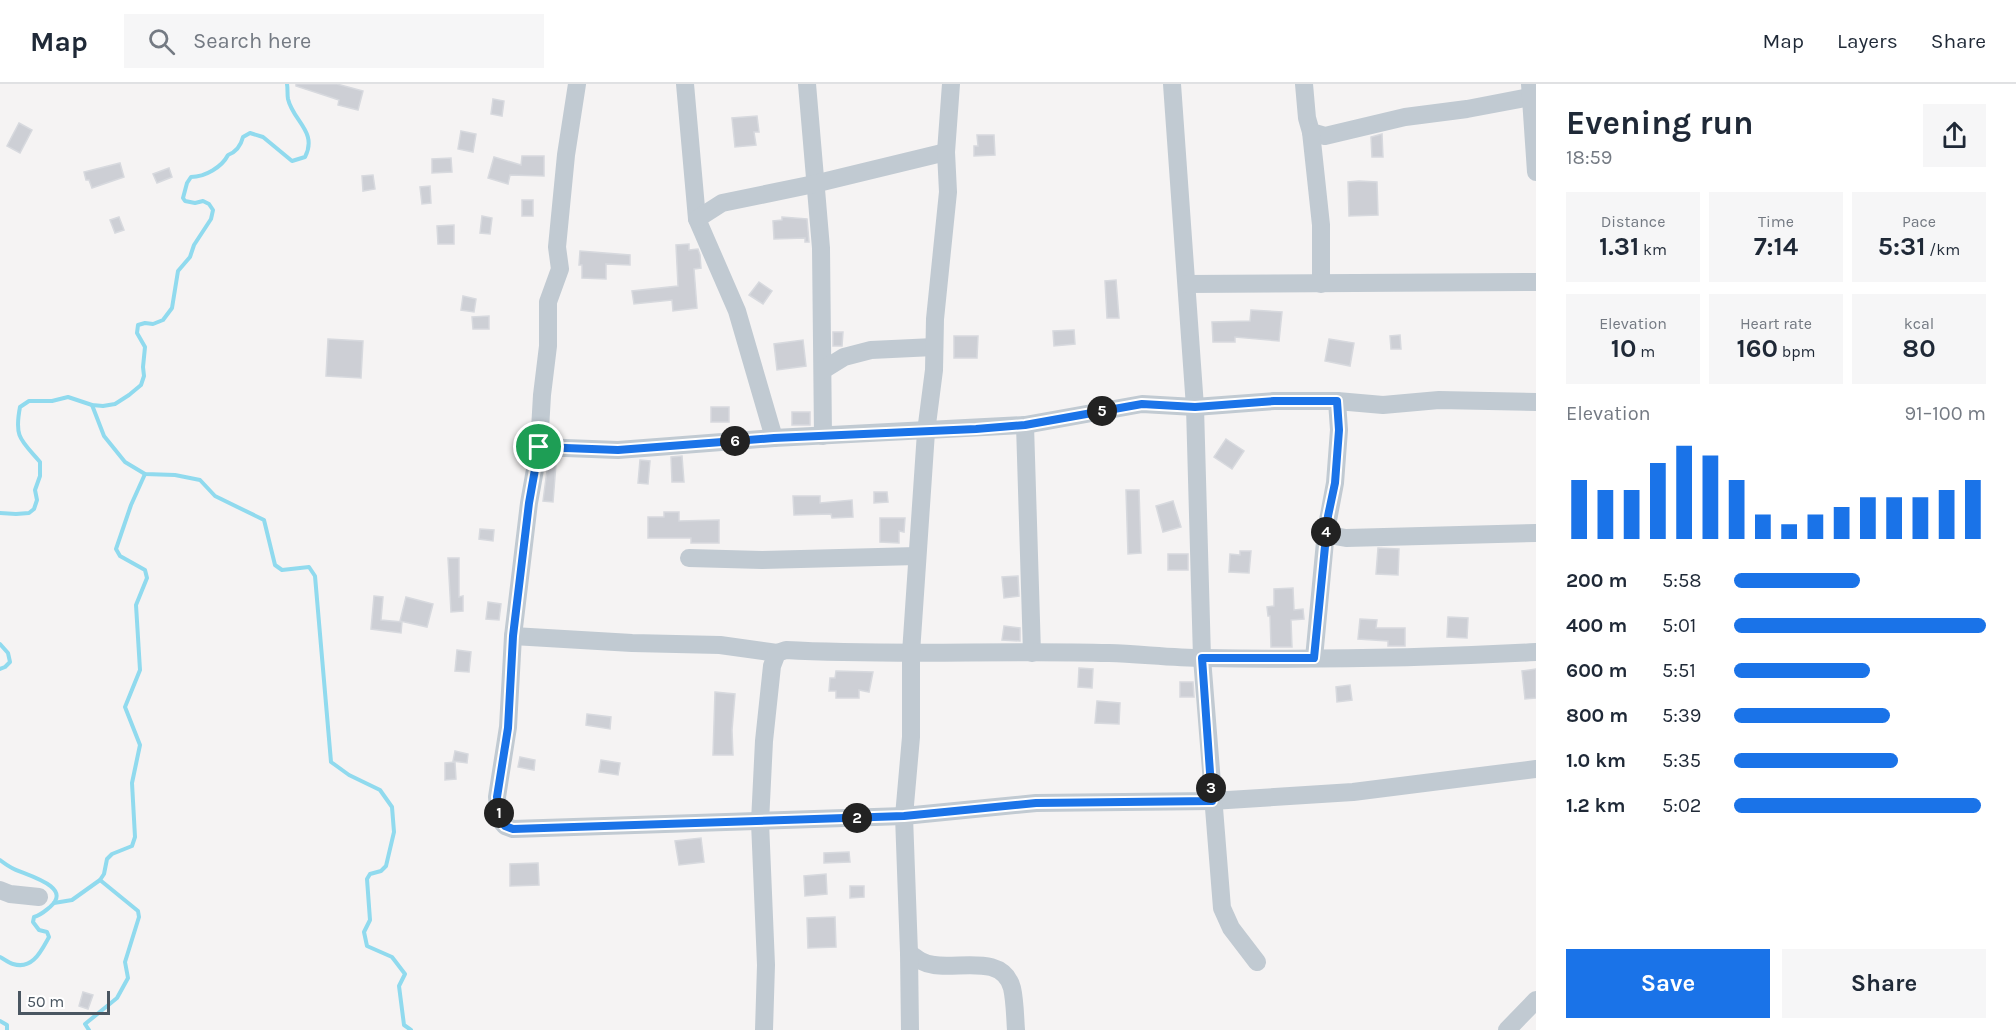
<!DOCTYPE html>
<meta charset="utf-8">
<style>
body{margin:0;font-family:Karla,sans-serif;background:#f6f6f7;color:#1f2937;height:100vh;display:flex;flex-direction:column;font-size:22px;white-space:nowrap}
*{box-sizing:border-box;margin:0}
p{font-size:20px;color:#747a83}
.icon{flex:none;width:33px;height:33px;fill:none;stroke:currentColor;stroke-width:2;stroke-linecap:round;stroke-linejoin:round}
.map{position:relative;flex:1;overflow:hidden}
.drawer{display:flex;flex-direction:column;background:#fff;width:480px}
.drawer>*{flex:none}
.scale{position:absolute;left:18px;bottom:15px;width:92px;box-sizing:border-box;padding-left:6px;border:3px solid #4a5661;border-top:0;font-size:16px;line-height:21px;white-space:nowrap;color:#4a5661;-webkit-text-stroke:4px #fff;paint-order:stroke}
.pin{position:absolute;display:grid;place-items:center;width:51px;height:51px;color:#fff;margin:-26px;border:3px solid #fff;border-radius:50%;box-shadow:0 2px 6px #0007}
.km{position:absolute;width:30px;height:30px;margin:-15px;border-radius:50%;background:#222;color:#fff;font-size:16px;line-height:30px;text-align:center}
.round{display:grid;place-items:center;flex:none;width:63px;height:63px;border-radius:0px;background:#f6f6f7}
.summary{display:flex;align-items:center;justify-content:space-between;height:102px;padding:0 30px}
h1{font-size:33px;font-weight:700;line-height:45px}
.figures{display:grid;grid-template-columns:repeat(3,1fr);gap:9px;height:102px;padding:6px 30px}
.figures div{display:grid;align-content:center;border-radius:0px;background:#f6f6f7;text-align:center}
.figures b{font-size:26px;font-weight:700}
.figures small{font-size:16px;font-weight:400}
.figures p{font-size:16px}
.chart{height:168px;padding:12px 30px}
.chart p{display:flex;justify-content:space-between}
.chart svg{width:100%;height:108px;margin-top:6px;stroke:#1a73e8;stroke-width:6}
.action{display:flex;gap:12px;margin-top:auto;padding:12px 30px}
.action a{flex:1;height:69px;border-radius:0px;background:#1a73e8;color:#fff;font-size:24px;font-weight:700;line-height:69px;text-align:center}
.action a+a{background:#f6f6f7;color:#1f2937}
ul{padding:0 30px;list-style:none;font-size:20px}
li{display:grid;grid-template-columns:96px 72px 1fr;align-items:center;height:45px}
li i{height:15px;border-radius:8px;background:#1a73e8}
header{display:flex;align-items:center;gap:36px;box-sizing:border-box;height:84px;padding:0 30px;background:#fff;border-bottom:2px solid #e0e1e3}
header strong{font-size:28px}
nav{display:flex;gap:33px;margin-inline-start:auto;font-size:21px}
.search{width:420px;height:54px;background:#f6f6f7;display:flex;align-items:center;gap:15px;box-sizing:border-box;padding:0 21px;border-radius:0px;color:#747a83;font-size:22px}
main{display:flex;flex:1;min-height:0}
.map>svg:first-child{display:block}
.lines{fill:none;stroke-linecap:round;stroke-linejoin:round}
.stream{stroke:#90daee;stroke-width:4}
.building{fill:#cdcfd5;stroke:#d7d9de;stroke-width:1.5}
.minor{stroke:#c1cad2;stroke-width:18}
.route-casing{stroke:#fff;stroke-width:12}
.route{stroke:#1a73e8;stroke-width:8}
</style>
<header>
<strong>Map</strong>
<div class="search"><svg class="icon" aria-label="search" viewBox="0 0 24 24"><circle cx="10" cy="10" r="6"/><path d="M15 15l6 6"/></svg>Search here</div>
<nav><a>Map</a><a>Layers</a><a>Share</a></nav>
</header>
<main>
<div class="map">
<svg width="1536" height="946" viewBox="0 0 1536 946">
<rect width="100%" height="100%" fill="#f5f3f3"/>
<g class="lines">
<g class="stream">
<polyline points="92,321 104,352 125,378 145,390 175,391 200,396 215,412 264,436 275,481 282,486 309,483 315,492 331,678 349,691 380,706 392,723 394,748 386,782 381,787 370,790 367,795 370,836 364,848 367,862 392,873 405,890 399,902 404,941 411,946"/>
<path d="M0 429 16 430 29 429 34 425 37 416 35 406 40 392V378C21 356 14 354 20 323L29 317H52L68 313 92 321 103 322 115 320 129 311 141 301 144 292 143 283 145 263 137 249 138 241 145 239 153 240 163 236 172 224 178 187 190 173 194 161 211 135 213 126 209 120 203 117 195 119 185 117 183 114 187 99 191 93C205 93 222 83 228 71 236 68 241 61 243 53L250 49 263 53 292 77 305 73C318 48 293 37 288 15 287 10 288 5 287 0"/>
<polyline points="0,560 8,569 10,578 5,583 0,585"/>
<path d="M0 776C4 779 8 782 12 784 22 790 75 802 50 823 45 827 41 831 34 833L33 838 39 846 47 848 49 853C41 867 33 886 13 880 9 879 4 875 0 873"/>
<polyline points="54,819 72,816 100,796 104,790 107,775 112,770 132,762 135,753 132,699 140,661 125,623 140,586 136,521 147,494 145,486 120,472 116,465 131,421 145,390"/>
<polyline points="0,937 7,941 7,946"/>
<polyline points="89,946 85,940 117,914 128,894 125,878 139,833 138,827 100,796"/>
</g>
</g>
<g class="building">
<polygon points="296,0 337,0 363,7 358,26 338,21 339,16 296,2"/>
<polygon points="493,15 504,17 502,32 491,30"/>
<polygon points="757,32 759,48 754,48 756,61 735,63 732,34"/>
<polygon points="19,39 32,46 20,69 7,62"/>
<polygon points="461,47 476,50 473,68 458,65"/>
<polygon points="1382,50 1383,73 1372,73 1371,53"/>
<polygon points="977,51 994,51 995,71 974,72 974,62 978,62"/>
<polygon points="522,72 544,72 544,92 510,91 508,100 488,94 494,73 521,81"/>
<polygon points="451,74 452,88 432,89 432,75"/>
<polygon points="120,79 124,93 92,104 89,96 86,96 84,88"/>
<polygon points="169,84 172,93 157,99 153,90"/>
<polygon points="373,91 375,105 363,107 362,92"/>
<polygon points="1359,97 1377,98 1378,131 1349,132 1348,98"/>
<polygon points="430,102 431,119 422,120 420,103"/>
<rect x="522" y="116" width="11" height="16"/>
<polygon points="482,132 492,134 490,150 480,149"/>
<polygon points="119,133 124,146 115,149 110,136"/>
<polygon points="782,133 807,135 809,158 805,158 805,154 774,155 773,137 782,136"/>
<polygon points="454,141 454,160 438,160 437,142"/>
<polygon points="689,160 689,166 698,165 700,171 701,184 694,185 697,224 673,227 672,216 634,220 632,207 678,202 676,161"/>
<polygon points="580,167 630,171 630,181 606,180 606,195 582,194 582,181 579,181"/>
<polygon points="1116,196 1119,234 1107,234 1105,197"/>
<polygon points="759,198 772,207 763,220 749,211"/>
<polygon points="463,212 476,215 474,228 461,226"/>
<polygon points="1251,226 1282,228 1279,257 1235,253 1235,258 1213,258 1212,238 1250,237"/>
<polygon points="489,232 489,245 473,245 472,233"/>
<polygon points="1074,246 1075,260 1054,262 1053,247"/>
<polygon points="833,248 843,248 842,262 833,262"/>
<polygon points="1400,251 1401,265 1391,265 1390,252"/>
<polygon points="954,252 978,252 977,274 954,274"/>
<polygon points="328,255 363,257 361,294 326,292"/>
<polygon points="1329,255 1354,259 1350,282 1325,277"/>
<polygon points="803,256 806,282 777,286 774,260"/>
<rect x="711" y="323" width="18" height="15"/>
<rect x="792" y="328" width="18" height="13"/>
<polygon points="1226,355 1244,367 1232,385 1214,373"/>
<polygon points="682,372 684,398 672,398 671,373"/>
<polygon points="640,376 650,377 648,400 638,399"/>
<polygon points="548,379 556,380 553,418 543,417"/>
<polygon points="1126,406 1139,406 1141,469 1128,470"/>
<polygon points="874,408 887,408 888,418 874,419"/>
<polygon points="793,412 820,412 820,419 852,416 853,433 832,434 831,430 794,431"/>
<polygon points="1173,417 1181,443 1163,448 1156,422"/>
<polygon points="664,428 679,428 679,437 719,436 719,459 691,459 691,454 648,454 648,433 664,433"/>
<polygon points="880,434 905,434 904,448 899,447 899,459 880,458"/>
<polygon points="480,445 494,446 493,457 479,455"/>
<polygon points="1378,464 1399,465 1398,491 1376,490"/>
<polygon points="1240,467 1251,467 1249,489 1229,488 1230,470 1240,471"/>
<rect x="1168" y="470" width="20" height="16"/>
<polygon points="448,474 459,474 459,513 463,512 463,527 451,528"/>
<polygon points="1018,492 1019,512 1004,514 1002,493"/>
<polygon points="1293,504 1294,526 1303,525 1304,535 1291,536 1292,563 1271,563 1270,532 1268,532 1267,523 1274,522 1274,505"/>
<polygon points="374,512 383,513 381,536 402,538 401,549 371,545"/>
<polygon points="406,513 433,520 427,543 400,537"/>
<polygon points="488,518 501,520 499,536 486,535"/>
<polygon points="1448,533 1468,534 1467,554 1447,553"/>
<polygon points="1360,535 1377,536 1376,544 1405,544 1405,562 1388,562 1388,557 1358,555"/>
<polygon points="1004,542 1020,544 1020,557 1002,556"/>
<polygon points="457,566 471,568 469,588 455,587"/>
<polygon points="1079,584 1093,585 1092,604 1078,603"/>
<polygon points="1536,585 1536,614 1525,615 1522,587"/>
<polygon points="836,587 873,588 869,608 859,606 859,614 836,614 836,607 829,607 830,594 835,594"/>
<polygon points="1180,598 1193,598 1194,613 1180,613"/>
<polygon points="1350,601 1352,616 1337,618 1336,603"/>
<polygon points="715,608 735,610 732,646 733,671 713,671"/>
<polygon points="1097,617 1120,619 1119,640 1095,639"/>
<polygon points="587,630 611,633 610,645 586,641"/>
<polygon points="455,667 468,670 467,679 453,677"/>
<polygon points="520,673 535,676 534,686 518,683"/>
<polygon points="601,676 620,679 618,691 599,688"/>
<polygon points="455,678 456,695 445,696 445,679"/>
<polygon points="701,754 704,778 679,781 675,757"/>
<polygon points="849,768 850,778 824,779 824,769"/>
<polygon points="538,779 539,801 510,802 510,780"/>
<polygon points="826,790 827,810 805,812 804,792"/>
<polygon points="850,802 864,802 864,813 850,814"/>
<polygon points="835,833 836,863 808,864 807,834"/>
<polygon points="83,908 93,911 88,925 79,922"/>
</g>
<g class="lines">
<g class="minor">
<polyline points="577,0 566,71 557,163 560,185 548,218 548,262 542,311 539,363 529,419 513,552 508,643 497,713 499,735 505,742 513,745 904,732 1036,719 1212,717 1353,708 1536,685"/>
<polyline points="685,0 697,135 737,227 774,354"/>
<polyline points="807,0 821,164 823,352"/>
<polyline points="1172,0 1195,323 1202,574 1222,824 1231,844 1257,878"/>
<polyline points="1304,0 1307,34 1311,48 1325,52 1405,33 1467,25 1530,13"/>
<polyline points="1530,0 1536,88"/>
<polyline points="1311,48 1321,141 1321,200"/>
<polyline points="697,135 722,119 814,100 946,68"/>
<polyline points="1187,200 1536,198"/>
<polyline points="823,286 844,273 871,266 934,263"/>
<polyline points="1337,317 1339,346 1335,399 1326,447 1329,451 1346,454 1536,449"/>
<polyline points="1025,341 1032,569"/>
<polyline points="539,363 618,366 774,354 1025,341 1142,320 1195,323 1274,317 1337,317 1383,321 1439,316 1536,318"/>
<polyline points="689,474 762,476 917,472"/>
<polyline points="513,552 632,559 720,561 777,569"/>
<polyline points="1314,574 1326,447"/>
<polyline points="0,806 10,810 39,813"/>
<path d="M909 869C917 875 924 880 934 881 960 885 1003 870 1012 904 1015 917 1015 933 1016 946"/>
<path d="M764 946 766 881 760 738 764 657 772 582 777 569 786 566C894 572 1001 566 1109 569 1141 570 1172 574 1204 574 1315 576 1426 574 1536 568"/>
<polyline points="910,946 909,869 904,732 911,653 911,569 926,348 934,286 935,235 948,108 946,68 951,0"/>
<polyline points="1507,946 1536,916"/>
</g>
</g>
<g class="lines">
<defs>
<polygon id="route" points="1274,317 1337,317 1339,346 1335,399 1328,432 1314,574 1202,574 1212,717 1036,719 904,732 513,745 505,742 499,735 497,713 508,644 513,552 529,419 539,363 618,366 774,354 976,345 1025,341 1142,320 1195,323"/>
</defs>
<use href="#route" class="route-casing"/>
<use href="#route" class="route"/>
</g>
</svg>
<div class="scale">50 m</div>
<div class="pin" style="left:539px;top:363px;background:#1e9e55"><svg class="icon" aria-label="arrive" viewBox="0 0 24 24"><path d="M6 21V4h12l-3 4 3 4H6"/></svg></div>
<b class="km" style="left:499px;top:729px">1</b>
<b class="km" style="left:857px;top:734px">2</b>
<b class="km" style="left:1211px;top:704px">3</b>
<b class="km" style="left:1326px;top:448px">4</b>
<b class="km" style="left:1102px;top:327px">5</b>
<b class="km" style="left:735px;top:357px">6</b>
</div>
<section class="drawer">
<div class="summary"><div><h1>Evening run</h1><p>18:59</p></div><a class="round"><svg class="icon" aria-label="share" viewBox="0 0 24 24"><path d="M12 15V3M7 8l5-5 5 5M5 13v7h14v-7"/></svg></a></div>
<div class="figures">
<div><p>Distance</p><b>1.31<small> km</small></b></div>
<div><p>Time</p><b>7:14</b></div>
<div><p>Pace</p><b>5:31<small> /km</small></b></div>
</div>
<div class="figures">
<div><p>Elevation</p><b>10<small> m</small></b></div>
<div><p>Heart rate</p><b>160<small> bpm</small></b></div>
<div><p>kcal</p><b>80</b></div>
</div>
<div class="chart"><p><span>Elevation</span>91–100 m</p>
<svg viewBox="0 0 160 44" preserveAspectRatio="none"><path d="M5 44V20M15 44V24M25 44V24M35 44V13M45 44V6M55 44V10M65 44V20M75 44V34M85 44V38M95 44V34M105 44V31M115 44V27M125 44V27M135 44V27M145 44V24M155 44V20"/></svg>
</div>
<ul>
<li><b>200 m</b>5:58<i style="width:50%"></i></li>
<li><b>400 m</b>5:01<i style="width:100%"></i></li>
<li><b>600 m</b>5:51<i style="width:54%"></i></li>
<li><b>800 m</b>5:39<i style="width:62%"></i></li>
<li><b>1.0 km</b>5:35<i style="width:65%"></i></li>
<li><b>1.2 km</b>5:02<i style="width:98%"></i></li>
</ul>
<div class="action"><a>Save</a><a>Share</a></div>
</section>
</main>
